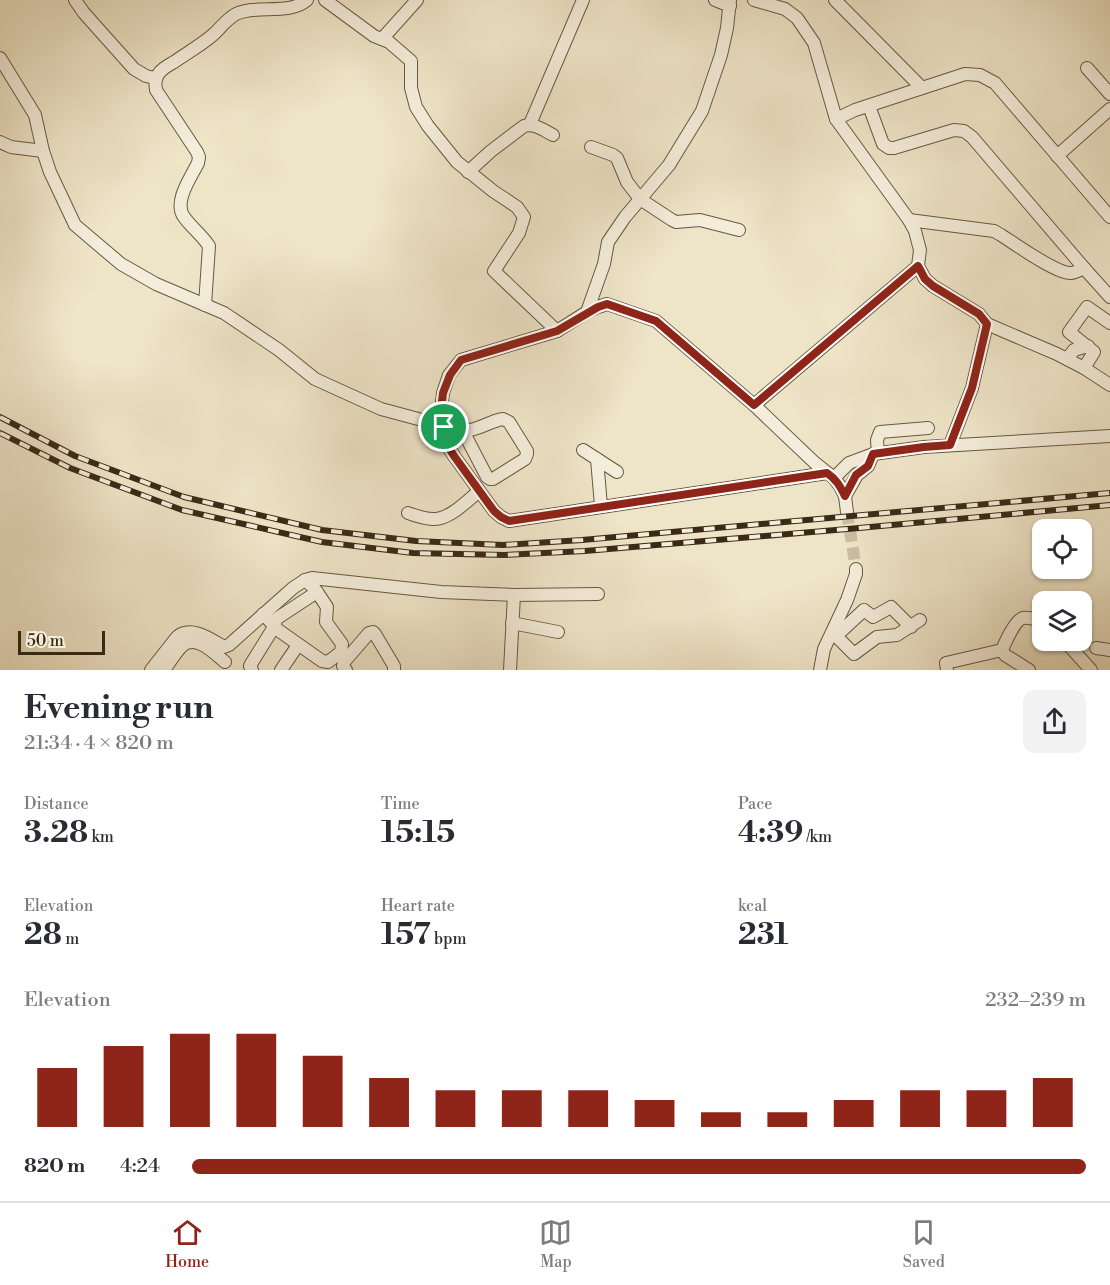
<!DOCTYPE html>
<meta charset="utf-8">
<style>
body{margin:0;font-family:"Libre Bodoni",serif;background:#f2f2f3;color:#2b2b33;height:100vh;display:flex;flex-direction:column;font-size:22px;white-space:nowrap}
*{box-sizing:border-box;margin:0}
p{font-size:20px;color:#7c7c81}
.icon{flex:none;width:33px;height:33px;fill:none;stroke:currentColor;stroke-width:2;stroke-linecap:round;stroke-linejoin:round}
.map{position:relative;height:670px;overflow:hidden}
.side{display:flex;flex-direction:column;background:#fff;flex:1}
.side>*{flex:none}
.fabs{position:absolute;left:1032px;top:519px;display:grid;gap:12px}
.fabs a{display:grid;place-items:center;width:60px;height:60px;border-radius:12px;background:#fff;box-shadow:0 2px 4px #0004;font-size:30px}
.scale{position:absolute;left:18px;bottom:15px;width:87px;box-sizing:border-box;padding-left:6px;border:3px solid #3a2a14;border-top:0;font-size:16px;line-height:21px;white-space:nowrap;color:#3a2a14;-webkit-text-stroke:4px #f4eddb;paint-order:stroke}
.pin{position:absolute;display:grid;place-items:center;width:51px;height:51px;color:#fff;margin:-26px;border:3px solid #fff;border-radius:50%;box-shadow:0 2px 6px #0007}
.round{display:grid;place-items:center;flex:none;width:63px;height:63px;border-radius:12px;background:#f2f2f3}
.headline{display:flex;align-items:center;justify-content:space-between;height:102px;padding:0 24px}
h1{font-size:33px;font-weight:800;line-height:45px}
.figures{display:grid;grid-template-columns:repeat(3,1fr);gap:9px;height:102px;padding:6px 24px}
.figures div{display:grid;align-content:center}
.figures b{font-size:30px;font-weight:800}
.figures small{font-size:16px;font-weight:400}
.figures p{font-size:16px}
.chart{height:168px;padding:12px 24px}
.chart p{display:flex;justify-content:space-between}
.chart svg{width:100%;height:108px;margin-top:6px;stroke:#8f2418;stroke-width:6}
ul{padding:0 24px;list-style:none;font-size:20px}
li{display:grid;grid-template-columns:96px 72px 1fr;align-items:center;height:45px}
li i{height:15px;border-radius:8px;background:#8f2418}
.dock{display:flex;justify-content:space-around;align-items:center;height:84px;border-top:2px solid #e1e1e2;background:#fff;font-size:16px;color:#7c7c81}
.dock a{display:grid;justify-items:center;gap:3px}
.dock .selected{color:#8f2418}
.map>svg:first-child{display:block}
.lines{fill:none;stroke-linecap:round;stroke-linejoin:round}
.street-tunnel{stroke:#cabfa3;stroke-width:12;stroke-dasharray:12 6;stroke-linecap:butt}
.street-casing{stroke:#675841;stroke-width:14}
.street{stroke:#f4eddb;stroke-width:12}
.rail-casing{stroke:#3a2a14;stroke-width:6}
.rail{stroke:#f4eddb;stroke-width:4;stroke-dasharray:11;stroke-linecap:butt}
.route-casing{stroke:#fff;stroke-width:12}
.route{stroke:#8f2418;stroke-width:8}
</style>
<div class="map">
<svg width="1110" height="670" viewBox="0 0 1110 670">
<rect width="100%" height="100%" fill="#eee4c7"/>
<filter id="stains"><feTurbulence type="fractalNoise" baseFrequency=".00333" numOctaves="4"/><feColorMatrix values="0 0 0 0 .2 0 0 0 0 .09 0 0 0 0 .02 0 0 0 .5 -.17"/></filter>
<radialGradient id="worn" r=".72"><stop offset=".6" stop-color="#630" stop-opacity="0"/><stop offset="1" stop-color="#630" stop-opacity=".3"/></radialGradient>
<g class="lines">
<polyline class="street-tunnel" points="847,512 856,569"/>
<defs>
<g id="street">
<polyline points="75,0 84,13 134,69 146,76 155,78"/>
<polyline points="325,0 374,36 389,42 411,61 411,88 416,107 428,126 457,162 493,191 517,207 524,217 519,233 494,271 557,331"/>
<polyline points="715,0 730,6"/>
<polyline points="754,0 785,9 797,18 814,43 836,119 909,220 915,231 920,250 918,266 925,279 933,286 979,314 987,324 972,388 950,445"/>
<polyline points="835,0 921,87"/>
<polyline points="382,39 417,0"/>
<path d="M0 58 35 115 43 151 50 172 75 225 121 264 156 284 224 313 279 350 315 379 381 409 463 431C478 431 489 421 503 419L509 422 527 451V454L525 459 493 479H490L487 477 463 431"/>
<polyline points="1087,68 1110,94"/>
<polyline points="869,106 883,144 889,148 894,148 954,130 964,131 972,137 1084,268"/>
<polyline points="836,119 855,110 965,74 980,75 995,83 1110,217"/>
<polyline points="530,124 583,0"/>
<polyline points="0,142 11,147 43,151"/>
<polyline points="591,147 613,155 617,158 627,182 640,199 672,220 676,222 700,220 739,230"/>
<polyline points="1057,156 1110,109"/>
<path d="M468 172 491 151 524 126C535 123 543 130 553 135"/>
<path d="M909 220 994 231 1001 235C1015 244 1057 274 1071 273 1075 273 1080 270 1084 268L1110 297"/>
<path d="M205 305 209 246C202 235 191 227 184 217 173 202 191 177 198 163L199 157 197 152 156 90C155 83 155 79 159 73 163 68 169 65 174 62 187 53 203 44 215 33 222 26 227 19 236 14 258 4 288 16 307 0"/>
<polyline points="587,312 604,264 608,242 625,217 669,165 702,111 721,55 727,28 730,0"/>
<polyline points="1110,323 1087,307 1069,332 1094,352 1084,368 1110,385"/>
<polyline points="987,324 1057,354 1084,368"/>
<polyline points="1067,359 1074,350 1088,346"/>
<polyline points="754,405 918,266"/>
<polyline points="583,450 617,472"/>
<polyline points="878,453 877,440 880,432 928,428"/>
<polyline points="597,459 601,506"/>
<polyline points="827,473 509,521 501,517 494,511 454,456 449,448 441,410 443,393 449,375 461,360 557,331 587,312 598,307 607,304 656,321 754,405 815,463 834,478 840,486 845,496 847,512"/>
<polyline points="834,478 849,463 873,454 924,447 1110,436"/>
<polyline points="845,496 857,475 868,466 873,454"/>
<path d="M408 513C416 516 424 519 433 519 449 520 467 501 479 491"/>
<polyline points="263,614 278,630 322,661 328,662 341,652 342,644 326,622 327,607 315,589 305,580"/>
<polyline points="512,623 558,632"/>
<polyline points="911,627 891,607 873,617 864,610 837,635 838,638 854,654 877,637 897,635 920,620"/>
<polyline points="1064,640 1091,670"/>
<polyline points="1096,648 1110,650"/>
<path d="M151 670 177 637C191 625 210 639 224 647L229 645 293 588 305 580 312 578 441 592 514 595 598 594"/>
<path d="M164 670C170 662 175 653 182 646 196 633 215 654 225 662"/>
<polyline points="252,670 250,666 251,664 274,627 276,619 317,592"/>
<polyline points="281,670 298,645"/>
<polyline points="346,670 343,666 344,662 369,633 373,632 375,634 394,666 394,670"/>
<polyline points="510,670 514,595"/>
<polyline points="820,670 824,649 847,600 856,574 856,569"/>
<polyline points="947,670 946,663 1002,650"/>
<path d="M1029 670 1005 655 1002 650C1005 643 1015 620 1023 618 1029 617 1037 620 1042 621"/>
</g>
</defs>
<use href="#street" class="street-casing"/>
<use href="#street" class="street"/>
<defs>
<g id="rail">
<polyline points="0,417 75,456 184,497 322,530 416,541 503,545 582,540 1110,493"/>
<polyline points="0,433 70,468 182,510 322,542 413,553 504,555 585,551 859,528 1110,505"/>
</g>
</defs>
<use href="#rail" class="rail-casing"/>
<use href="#rail" class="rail"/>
</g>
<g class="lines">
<defs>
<path id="route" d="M918 266 925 279 933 286 979 314 987 324 972 388 950 445 924 447 873 454 868 466 856 475 845 496C840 486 836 479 827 473L509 521 501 517 494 511 454 456 449 448 441 410 443 393 450 375 461 360 557 331 598 307 607 304 656 321 754 405Z"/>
</defs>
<use href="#route" class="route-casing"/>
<use href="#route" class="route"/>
</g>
<rect width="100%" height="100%" filter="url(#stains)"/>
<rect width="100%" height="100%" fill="url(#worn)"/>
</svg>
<div class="fabs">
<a><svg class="icon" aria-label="locate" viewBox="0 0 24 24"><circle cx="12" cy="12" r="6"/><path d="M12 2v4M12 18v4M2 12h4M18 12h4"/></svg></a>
<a><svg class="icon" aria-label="layers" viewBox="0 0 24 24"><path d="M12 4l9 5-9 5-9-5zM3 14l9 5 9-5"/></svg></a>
</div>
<div class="scale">50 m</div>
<div class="pin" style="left:444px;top:427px;background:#1e9e55"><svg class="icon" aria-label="arrive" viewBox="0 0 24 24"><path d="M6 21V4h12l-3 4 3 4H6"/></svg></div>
</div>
<section class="side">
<div class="headline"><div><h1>Evening run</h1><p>21:34 · 4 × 820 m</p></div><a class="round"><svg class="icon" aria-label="share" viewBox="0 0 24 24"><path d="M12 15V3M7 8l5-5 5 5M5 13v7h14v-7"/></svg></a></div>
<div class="figures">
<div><p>Distance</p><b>3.28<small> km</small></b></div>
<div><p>Time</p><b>15:15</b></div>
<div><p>Pace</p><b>4:39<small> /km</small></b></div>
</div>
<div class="figures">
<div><p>Elevation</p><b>28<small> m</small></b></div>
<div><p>Heart rate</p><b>157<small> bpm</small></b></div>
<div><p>kcal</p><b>231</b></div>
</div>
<div class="chart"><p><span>Elevation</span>232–239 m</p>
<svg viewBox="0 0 160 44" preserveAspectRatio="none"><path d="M5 44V20M15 44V11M25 44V6M35 44V6M45 44V15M55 44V24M65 44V29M75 44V29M85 44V29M95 44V33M105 44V38M115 44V38M125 44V33M135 44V29M145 44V29M155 44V24"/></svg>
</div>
<ul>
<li><b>820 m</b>4:24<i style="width:100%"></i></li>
</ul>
</section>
<nav class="dock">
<a class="selected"><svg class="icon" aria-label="home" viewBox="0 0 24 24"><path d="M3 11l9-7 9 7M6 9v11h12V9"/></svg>Home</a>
<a><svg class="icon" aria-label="map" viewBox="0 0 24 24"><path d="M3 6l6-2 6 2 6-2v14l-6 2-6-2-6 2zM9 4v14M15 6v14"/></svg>Map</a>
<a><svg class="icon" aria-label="saved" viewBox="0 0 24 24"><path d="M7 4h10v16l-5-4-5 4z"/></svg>Saved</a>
</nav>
